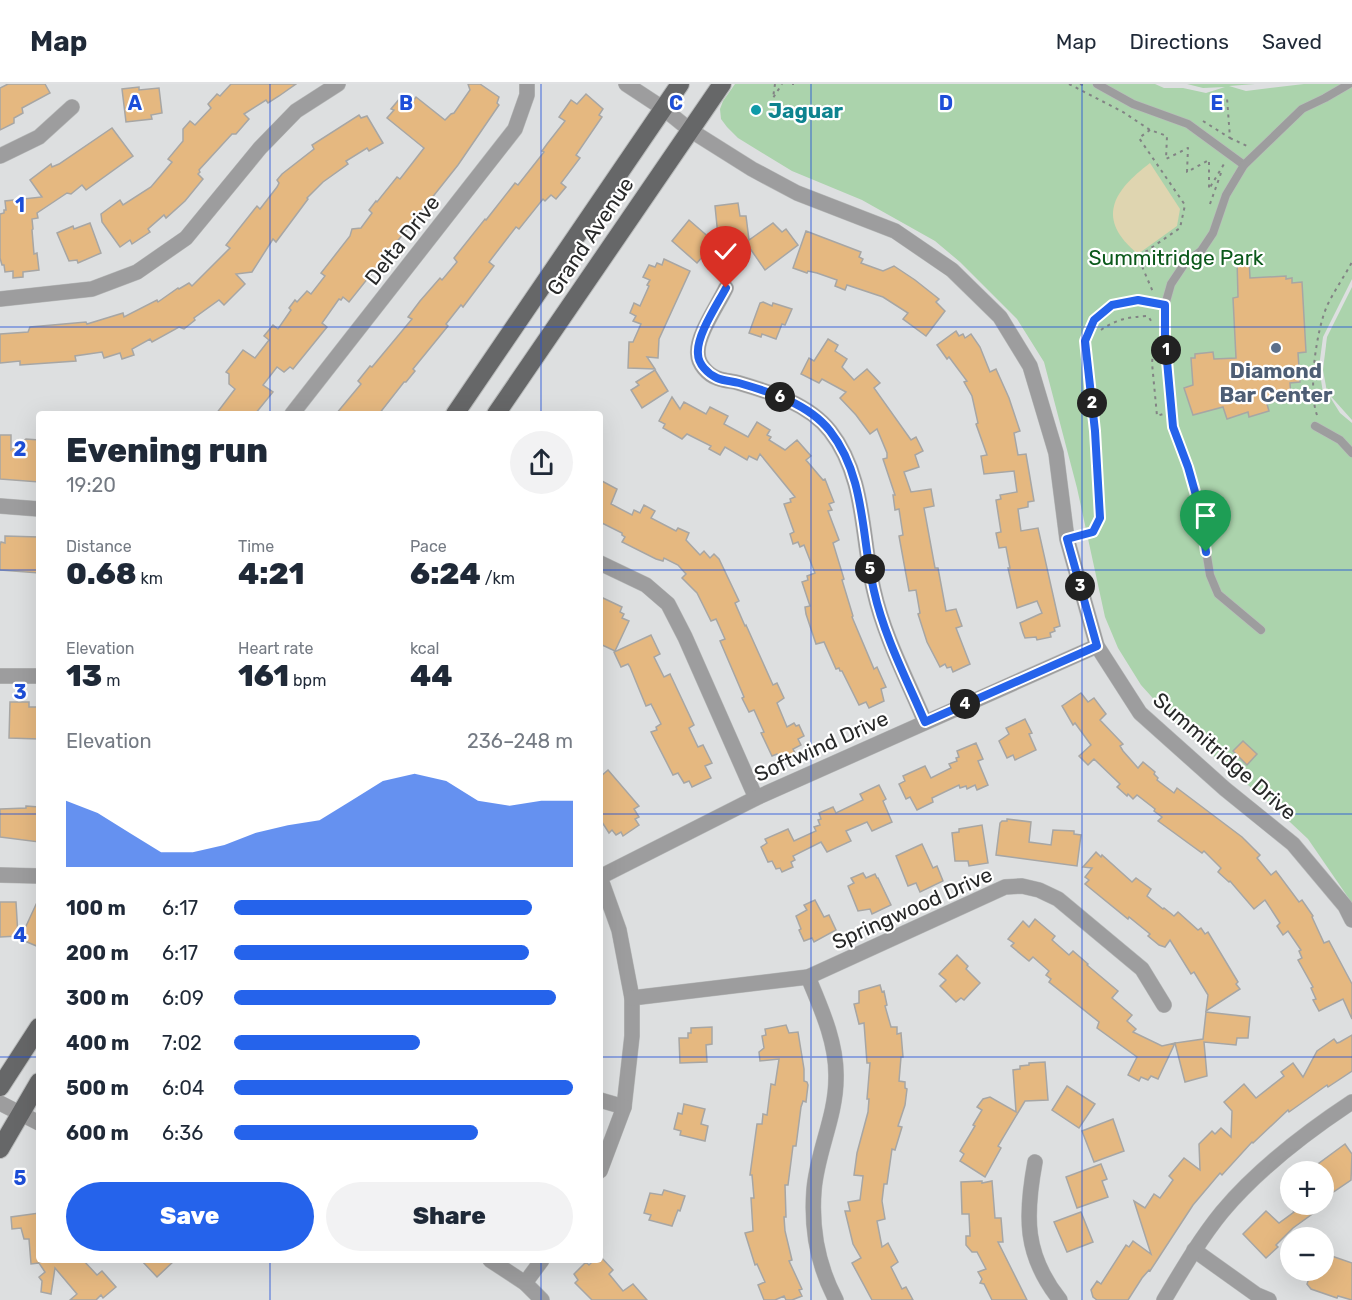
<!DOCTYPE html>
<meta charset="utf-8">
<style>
body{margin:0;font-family:Rubik,sans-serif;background:#f2f2f3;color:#1f2937;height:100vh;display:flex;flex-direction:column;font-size:22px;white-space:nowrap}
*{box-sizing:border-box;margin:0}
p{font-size:20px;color:#747a83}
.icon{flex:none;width:33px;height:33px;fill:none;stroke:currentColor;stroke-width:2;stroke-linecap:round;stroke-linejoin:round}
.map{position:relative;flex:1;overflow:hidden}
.side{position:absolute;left:36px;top:327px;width:567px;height:852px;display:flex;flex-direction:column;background:#fff;border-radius:6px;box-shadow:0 6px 24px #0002}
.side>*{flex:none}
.tools{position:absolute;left:1280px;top:1077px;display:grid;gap:12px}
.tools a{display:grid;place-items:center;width:54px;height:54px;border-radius:50%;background:#fff;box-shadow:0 6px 24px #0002;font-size:30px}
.pin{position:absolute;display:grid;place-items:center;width:51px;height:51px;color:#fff;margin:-62px -26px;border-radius:50% 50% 50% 0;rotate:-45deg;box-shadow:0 0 6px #0007}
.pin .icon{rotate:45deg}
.km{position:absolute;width:30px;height:30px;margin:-15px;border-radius:50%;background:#222;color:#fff;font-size:16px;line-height:30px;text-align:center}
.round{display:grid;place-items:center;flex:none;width:63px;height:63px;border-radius:32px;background:#f2f2f3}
.summary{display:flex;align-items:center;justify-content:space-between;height:102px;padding:0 30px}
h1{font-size:33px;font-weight:800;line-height:45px}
.metrics{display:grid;grid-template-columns:repeat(3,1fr);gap:9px;height:102px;padding:6px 30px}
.metrics div{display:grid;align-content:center}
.metrics b{font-size:30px;font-weight:800}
.metrics small{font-size:16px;font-weight:400}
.metrics p{font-size:16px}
.chart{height:168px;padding:12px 30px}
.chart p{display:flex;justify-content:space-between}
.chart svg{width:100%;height:108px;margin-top:6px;fill:#2563eb;opacity:.7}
.action{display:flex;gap:12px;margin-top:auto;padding:12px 30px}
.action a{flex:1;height:69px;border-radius:36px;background:#2563eb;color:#fff;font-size:24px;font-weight:800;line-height:69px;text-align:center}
.action a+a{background:#f2f2f3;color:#1f2937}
ul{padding:0 30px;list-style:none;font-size:20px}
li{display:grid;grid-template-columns:96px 72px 1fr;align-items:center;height:45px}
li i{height:15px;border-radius:8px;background:#2563eb}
header{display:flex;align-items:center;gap:36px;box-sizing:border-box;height:84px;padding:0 30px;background:#fff;border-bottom:2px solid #e0e1e3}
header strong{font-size:28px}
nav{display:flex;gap:33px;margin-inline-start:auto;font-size:21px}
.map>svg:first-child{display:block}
.green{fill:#abd3ac}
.sand{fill:#dfd5b0}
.building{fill:#e5b880;stroke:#a7a6a4;stroke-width:1.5}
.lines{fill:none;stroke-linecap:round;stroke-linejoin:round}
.lane-casing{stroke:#b9bbbb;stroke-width:9}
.street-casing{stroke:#b9bbbb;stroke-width:16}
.primary-casing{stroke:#b9bbbb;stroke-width:20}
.path{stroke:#828384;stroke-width:2;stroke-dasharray:3 4.5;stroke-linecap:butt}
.lane{stroke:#9d9d9e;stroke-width:8}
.street{stroke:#9d9d9e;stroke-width:15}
.primary{stroke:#666768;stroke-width:18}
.route-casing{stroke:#fff;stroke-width:12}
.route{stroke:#2563eb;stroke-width:8}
.grid{fill:none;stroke:#1d4ed8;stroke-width:1.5;stroke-opacity:0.55}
.culture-dot{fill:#0f9aa8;stroke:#fff;stroke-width:2}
.service-dot{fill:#5c6f8a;stroke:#fff;stroke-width:2}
.labels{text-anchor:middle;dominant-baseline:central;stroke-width:4.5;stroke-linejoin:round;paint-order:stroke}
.culture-label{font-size:21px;font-weight:bold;fill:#0d838f;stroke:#fff;text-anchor:start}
.street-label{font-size:21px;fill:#282929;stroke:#fff}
.park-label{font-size:21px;fill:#0b591b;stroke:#fff}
.service-label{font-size:21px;font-weight:bold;fill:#4e5e75;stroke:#fff}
.grid-label{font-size:20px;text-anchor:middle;font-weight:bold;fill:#1d4ed8;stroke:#fff;stroke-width:4.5;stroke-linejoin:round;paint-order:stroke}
</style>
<header>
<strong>Map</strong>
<nav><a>Map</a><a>Directions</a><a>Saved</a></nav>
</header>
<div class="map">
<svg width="1352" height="1216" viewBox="0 0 1352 1216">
<rect width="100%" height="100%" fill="#dddfe0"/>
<g class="green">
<polygon points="735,0 1155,0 1164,4 1183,4 1206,9 1225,3 1203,4 1187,0 1255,0 1229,2 1246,7 1304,0 1352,0 1352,195 1323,253 1319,283 1323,309 1330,313 1340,329 1352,339 1352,819 1308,755 1274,723 1178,642 1141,601 1118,564 1105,533 1077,404 1044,278 1017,235 960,178 935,157 862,116 792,87 738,54 727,43 721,35 720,25 723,17"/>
<polygon points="1352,203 1352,336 1327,308 1323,286 1327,253"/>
</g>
<path class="sand" d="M1150 79 1180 125 1177 142 1138 170C1095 135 1113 107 1150 79Z"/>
<g class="building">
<polygon points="8,0 45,0 50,9 22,24 23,29 14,34 14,39 0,46 0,4"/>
<polygon points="231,0 296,0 279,12 268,19 266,16 244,30 249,35 236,50 232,50 199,86 200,88 198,90 203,95 185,117 166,134 164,131 148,145 150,148 132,160 130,156 120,163 102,138 101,130 120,116 123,121 151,103 172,78 168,75 183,57 183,45 190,37 195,41 211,24 208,20 217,10 220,12"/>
<polygon points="468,0 480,0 499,13 497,19 499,21 458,81 349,218 343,213 341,216 339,215 322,239 327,243 293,285 290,283 284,288 277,283 263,301 273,308 255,330 216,330 235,305 229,300 229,290 226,288 243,266 255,274 269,256 264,252 273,241 278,245 291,226 289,224 295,216 297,218 307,207 311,210 325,192 321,189 350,152 352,145 361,144 372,129 369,126 376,117 377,118 397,93 400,95 424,64 387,34 394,26 391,25 401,13 412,19 416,13 445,36 451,30 454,29 470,6"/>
<polygon points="139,3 139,6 159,4 162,29 151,31 152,35 126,38 122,5"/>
<polygon points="586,10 603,25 599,31 602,33 576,71 580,74 561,99 566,103 556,115 551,111 545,117 543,115 519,145 516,143 489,178 494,182 463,223 461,221 446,240 448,242 413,285 415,287 406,298 404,298 379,330 336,330 361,300 358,297 370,282 372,283 412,235 408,233 420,217 440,194 442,196 457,178 454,174 485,135 486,136 515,99 518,101 544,68 542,67 547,60 565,37 559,33 571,16 577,20"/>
<polygon points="359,31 361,34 367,32 383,59 369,67 367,64 346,77 348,80 323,98 307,114 308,115 276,158 273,155 252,188 236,190 245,200 224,221 219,216 194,234 195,236 184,245 179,243 152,258 150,255 132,265 134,271 122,275 120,269 104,274 102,268 75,272 76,277 20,281 20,277 0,279 0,250 28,248 30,243 86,238 87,240 123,229 124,233 157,216 158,218 178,204 179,205 189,199 192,202 230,164 226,161 257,122 260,125 277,103 279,99 277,96 282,90 314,65 312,61"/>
<polygon points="112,44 133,72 86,106 82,101 71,110 67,109 37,129 38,134 32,135 33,145 32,146 34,170 37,169 39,186 23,188 23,193 13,194 13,187 5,188 4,181 2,181 0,174 0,130 4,129 4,126 6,126 5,117 42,113 30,96 51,80 52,83 59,80"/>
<polygon points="738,119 740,132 746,132 749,156 773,139 782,148 786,145 798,161 765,186 747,160 710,164 697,179 672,157 689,136 719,162 715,122"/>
<polygon points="90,139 101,169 78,179 77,176 69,177 57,149 73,142 74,145"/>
<polygon points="806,147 861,168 859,173 863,175 861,179 883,187 894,182 915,196 939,215 936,218 945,227 926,252 903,235 908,229 883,213 847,201 845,206 835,202 837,196 817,189 808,187 807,189 793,184"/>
<polygon points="1249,174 1250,194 1286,192 1286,195 1292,194 1292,199 1302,198 1306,268 1298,269 1300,298 1290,299 1291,312 1267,320 1269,327 1249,333 1248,328 1227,335 1223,323 1193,331 1184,304 1193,301 1191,274 1195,274 1195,270 1213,268 1214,275 1236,274 1233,214 1238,213 1237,175"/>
<polygon points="664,175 690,187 659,255 658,274 647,273 655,285 628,284 629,258 633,258 641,240 633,237 636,232 630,229 634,219 640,222 649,202 647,201 650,196 643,193 649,181 655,183 657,179 662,181"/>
<polygon points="763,218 772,222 773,219 792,225 785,241 782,240 776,255 762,250 761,253 749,249 760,219"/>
<polygon points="956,247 959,252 963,250 965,254 971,250 980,263 990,288 996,285 1009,314 1020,347 1014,349 1018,371 1026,370 1034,417 1028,418 1028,423 1018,425 1021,447 1038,444 1060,542 1054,544 1055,547 1050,549 1051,553 1037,556 1036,553 1025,554 1023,549 1020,539 1042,529 1037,517 1017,524 1008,484 1010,484 1006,463 999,464 996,449 1001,448 996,416 1001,415 1000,411 1017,408 1014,387 984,390 981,372 987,371 976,340 978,339 972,312 964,298 967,297 949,273 947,275 937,261"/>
<polygon points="828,255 838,261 835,267 847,275 842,283 854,296 867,285 880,299 874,304 911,356 916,353 923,367 915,371 919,383 904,388 911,408 931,405 934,422 924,424 935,484 938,484 946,527 956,525 962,542 956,544 970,580 953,588 951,583 947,584 945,580 940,583 927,558 918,530 920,529 916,506 909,507 899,452 903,451 899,425 895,426 893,411 895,411 883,375 887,374 887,369 877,345 870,350 856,331 840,314 846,308 822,295 819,299 801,290 809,274 814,277"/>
<polygon points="655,286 668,307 642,324 631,306 639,301 636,298"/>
<polygon points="672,313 680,325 684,318 706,330 710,323 728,332 724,340 748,353 757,338 770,346 767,351 771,353 769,356 785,366 797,356 811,372 806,376 823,396 825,395 834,418 829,420 832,426 828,427 839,456 833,459 844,495 842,496 853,532 852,533 874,585 877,583 886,603 881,605 884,617 869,624 866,618 859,621 842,587 840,587 839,584 836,585 824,558 816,560 806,530 805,523 810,522 802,498 808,496 807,492 815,489 804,461 800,463 798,458 793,460 790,450 794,448 784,420 791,418 790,415 795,413 760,370 757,376 749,372 747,376 725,363 720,371 709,365 711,362 687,350 682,355 663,344 665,340 659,337"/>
<polygon points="0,351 11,351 11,366 26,355 39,356 39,398 0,395"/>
<polygon points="600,396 617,405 611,420 632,431 634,426 640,429 644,421 655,427 651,434 676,447 678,444 689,449 686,456 700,471 704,467 710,474 714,470 719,475 739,517 735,519 745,542 746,541 773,601 777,599 784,614 777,619 787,643 794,639 796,642 799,641 804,652 798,655 801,661 793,665 795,669 780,676 777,670 772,672 761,649 764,648 754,626 749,628 742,614 744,613 720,557 725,555 716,535 711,537 697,509 682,494 686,490 678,481 664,474 663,477 656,475 622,458 625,453 622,451 622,449 602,439 600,443"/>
<polygon points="5,452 39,453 39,489 0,486 0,461 1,458 5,459"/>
<polygon points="603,514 622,523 620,528 624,530 622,534 629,537 615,567 600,560 600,520"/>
<polygon points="651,551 660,570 654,573 664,593 670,590 694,641 689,644 698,663 703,661 712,679 705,682 711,694 692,703 689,697 684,699 678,689 673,691 651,648 657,646 656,643 661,640 651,620 646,622 630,583 628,580 621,583 614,568"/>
<polygon points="1081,609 1088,618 1094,614 1106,630 1100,636 1123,660 1120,662 1123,667 1138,684 1143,678 1155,688 1154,690 1158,694 1157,696 1174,709 1177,704 1242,753 1260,771 1257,774 1271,791 1276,787 1299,818 1302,816 1313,832 1312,833 1324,859 1329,857 1352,900 1352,935 1343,915 1319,927 1313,916 1316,915 1311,904 1313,903 1298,876 1302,874 1299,867 1301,866 1288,847 1283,851 1277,842 1280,839 1265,816 1254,825 1230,797 1229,798 1218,788 1221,784 1204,767 1202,769 1158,737 1162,733 1154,727 1155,725 1137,711 1133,715 1128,710 1127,712 1117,703 1120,700 1094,675 1088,681 1079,672 1091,661 1075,639 1073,641 1062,622"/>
<polygon points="10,618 29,618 29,623 39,623 39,655 9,654"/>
<polygon points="1025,635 1032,649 1029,650 1036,666 1015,676 1013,671 1007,674 999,657 1009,650 1006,644"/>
<polygon points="1243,657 1257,670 1247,681 1233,667"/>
<polygon points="976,659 983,675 978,677 988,701 977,706 975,701 967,705 966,702 960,704 959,701 932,714 933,718 917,726 910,713 906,715 899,700 905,697 903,692 925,682 931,694 951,684 949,680 957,677 956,674 959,673 957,667"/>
<polygon points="608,686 639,722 634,725 639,733 635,735 639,741 623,752 621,748 616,751 612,746 609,749 600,735 600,693"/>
<polygon points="879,701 886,715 883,717 892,738 872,747 867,738 846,747 851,757 827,768 821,758 793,772 795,776 791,778 793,783 782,788 780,784 776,785 772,777 768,778 761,763 767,759 765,755 788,745 794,757 816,747 814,743 820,741 818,736 821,735 819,729 833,723 836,729 863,716 860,710"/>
<polygon points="26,722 39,723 39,758 0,753 0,725 26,724"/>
<polygon points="1007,735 1031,738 1029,758 1051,761 1053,746 1074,747 1074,750 1081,751 1077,782 996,771 1000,739 1002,737 1007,737"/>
<polygon points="982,741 988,779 969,782 968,777 955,777 952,749 959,748 959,745"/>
<polygon points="922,760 933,784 937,782 943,797 920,808 916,799 908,802 896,772"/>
<polygon points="1096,768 1101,773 1102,771 1132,798 1136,794 1151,805 1147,812 1163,825 1164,824 1174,832 1178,828 1198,846 1201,844 1205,850 1208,848 1238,898 1236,900 1240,905 1206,927 1208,911 1194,888 1191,890 1170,856 1165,863 1159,861 1148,852 1150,850 1129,833 1128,835 1085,800 1089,796 1085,793 1092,784 1083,783"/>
<polygon points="863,789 866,794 875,790 877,794 878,794 891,821 872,830 870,825 858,827 848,802 854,799 851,794"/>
<polygon points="39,814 39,863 20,855"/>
<polygon points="815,816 824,833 829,831 836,846 814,858 812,854 804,857 799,846 801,845 796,832 807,826 804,821"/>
<polygon points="0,818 16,818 18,852 0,853"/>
<polygon points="1035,835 1055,852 1052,856 1069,871 1073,867 1088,880 1087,881 1118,907 1112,914 1132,931 1127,937 1136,945 1133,948 1162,962 1175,959 1158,995 1151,992 1148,996 1141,993 1139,997 1128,991 1137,973 1097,944 1099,938 1049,898 1051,895 1046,891 1049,887 1033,873 1029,877 1011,862 1014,859 1008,855 1023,837 1029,843"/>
<polygon points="957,871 968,882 966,885 980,899 964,916 961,914 956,918 940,902 946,896 939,890"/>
<polygon points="880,901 882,908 884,907 887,921 885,922 891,943 897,943 897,950 901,949 903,973 901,973 899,997 905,998 905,1004 907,1005 905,1021 898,1042 902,1043 895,1066 892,1065 887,1100 884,1100 882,1117 885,1135 877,1137 882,1163 888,1159 898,1178 891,1183 902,1205 906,1203 913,1216 872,1216 852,1179 861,1174 853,1160 845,1127 850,1127 848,1118 860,1116 863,1092 854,1091 857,1069 868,1028 869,1015 867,1015 870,979 867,979 864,939 859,940 854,920 859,919 859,907"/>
<polygon points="1206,928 1250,933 1248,954 1237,954 1236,961 1204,958 1207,992 1185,998 1175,959 1203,955"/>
<polygon points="786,941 789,949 798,948 804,985 804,997 807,998 808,1001 806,1018 803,1017 801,1023 796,1062 793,1062 788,1101 785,1101 786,1133 784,1133 785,1147 792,1176 789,1177 802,1205 799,1206 802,1212 792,1216 786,1216 784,1212 775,1216 764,1216 758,1201 765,1198 757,1180 755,1181 745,1149 753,1147 751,1114 754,1114 752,1091 750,1091 757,1040 762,1040 763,1030 767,1031 771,1000 775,1001 779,975 760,977 759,968 764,964 762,952 766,951 765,945"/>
<polygon points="712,943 712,960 706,961 707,978 680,979 679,954 688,954 688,949 691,949 691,944"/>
<polygon points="1352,951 1352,987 1328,1003 1327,1001 1289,1028 1288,1026 1253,1059 1252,1058 1222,1091 1220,1089 1193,1121 1150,1187 1149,1186 1142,1194 1128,1216 1097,1216 1093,1213 1091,1206 1097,1197 1101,1200 1126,1161 1129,1163 1133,1157 1151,1170 1134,1117 1145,1124 1154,1110 1160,1114 1173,1096 1169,1092 1184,1074 1200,1086 1199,1060 1212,1047 1215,1050 1221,1044 1231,1053 1232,1027 1224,1018 1244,1000 1256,1014 1284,992 1281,988 1293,979 1303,993 1317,967 1334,955 1337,959 1340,958"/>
<polygon points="1045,978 1048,1016 1025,1017 998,1062 1001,1064 985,1093 960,1077 964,1070 960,1067 975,1042 973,1041 982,1026 977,1023 983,1015 990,1013 1016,1028 1013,986 1020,985 1020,982 1029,981 1029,979"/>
<polygon points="1067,1002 1095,1020 1079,1044 1052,1026"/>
<polygon points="684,1020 705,1025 701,1040 708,1042 705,1057 680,1051 681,1047 674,1045 678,1029 682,1030"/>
<polygon points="1113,1035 1124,1067 1094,1078 1082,1047"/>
<polygon points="1345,1060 1352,1070 1351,1096 1323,1115 1323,1086 1318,1080"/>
<polygon points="1101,1080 1107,1095 1102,1097 1108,1113 1077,1124 1066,1093"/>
<polygon points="982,1097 982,1099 992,1097 995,1134 1001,1134 1003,1158 998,1158 1027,1216 992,1216 984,1200 980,1199 982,1195 978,1188 986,1185 977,1168 972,1168 966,1161 966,1152 970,1152 969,1130 962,1130 961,1098"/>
<polygon points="664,1106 685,1112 680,1127 678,1126 672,1142 649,1136 651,1131 644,1129 650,1109 662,1111"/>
<polygon points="1289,1120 1309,1120 1315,1128 1293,1144 1276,1161 1278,1163 1266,1174 1243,1150 1266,1127 1279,1139 1294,1128"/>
<polygon points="1081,1128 1093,1158 1067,1168 1054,1138"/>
<polygon points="39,1129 39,1176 83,1176 97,1191 102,1187 116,1203 103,1214 101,1211 96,1216 70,1216 77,1210 55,1184 51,1210 41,1208 42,1197 39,1193 45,1188 39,1179 31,1180 29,1155 24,1155 21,1144 12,1145 11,1133"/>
<polygon points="1323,1169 1352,1179 1352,1216 1338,1212 1337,1214 1311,1205 1307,1200 1312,1186 1323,1186"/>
<polygon points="600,1172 613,1186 609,1190 623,1207 633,1200 647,1216 592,1216 575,1199 578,1196 574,1190 586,1178 589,1181 594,1176 600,1176"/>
<polygon points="141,1176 175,1176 157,1193"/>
</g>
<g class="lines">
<defs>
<g id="lane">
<polyline points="1097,0 1133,20 1188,40 1244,81"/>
<polyline points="1315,342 1340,356 1352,369"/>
<polyline points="1067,455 1093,448 1100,434 1095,347 1085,257 1094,236 1112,221 1138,216 1165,221"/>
<polyline points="1261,546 1218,510 1210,491 1199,422 1188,383 1173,343 1165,255 1165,221 1171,200 1185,179 1201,167 1213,149 1226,111 1244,81 1302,25 1325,14 1349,0"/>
</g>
<g id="street">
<polyline points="626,0 664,25 690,46 752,85 797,109 895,147 952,186 1000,233 1030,282 1056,369 1067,455 1097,562 1140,629 1225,705 1293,760 1345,822 1352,836"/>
<polyline points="0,72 39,53 72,23"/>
<path d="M726 204C718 221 696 252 698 270 698 280 708 291 717 294 724 297 732 297 739 299 770 308 809 320 830 347 866 393 861 453 874 507 884 552 907 595 925 638"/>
<polyline points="0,215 92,205 137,188 186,154 260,64 296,27 338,0"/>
<polyline points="292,330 515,45 527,11 527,0"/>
<polyline points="0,422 39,425"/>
<polyline points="600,479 646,501 668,520 685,553 756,714"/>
<polyline points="0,592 39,592"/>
<polyline points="0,791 39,792"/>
<polyline points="600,793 756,714 1097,562"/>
<polyline points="600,793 619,846 632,914 632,952 624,1023 600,1087"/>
<path d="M808 893C821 924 837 959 836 994 836 1033 817 1068 814 1106 811 1144 818 1182 836 1216"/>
<polyline points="632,914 808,893 1005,803 1022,802 1039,806 1058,815 1142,885 1164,921"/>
<polyline points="600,1016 624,1023"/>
<polyline points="0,1019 39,1039"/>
<path d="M1035 1078C1025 1132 1024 1171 1060 1216"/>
<polyline points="1194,1166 1257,1211 1269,1216"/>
<polyline points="490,1176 525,1199 542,1216"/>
<polyline points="525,1199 542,1176"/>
<path d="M1164 1216C1182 1186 1200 1155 1222 1128 1259 1084 1305 1049 1352 1018"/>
</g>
<g id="primary">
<polyline points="455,330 680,0"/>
<polyline points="496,330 722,0"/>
<polyline points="0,1003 39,943"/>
<polyline points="0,1065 39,998"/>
</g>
</defs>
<use href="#lane" class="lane-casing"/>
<use href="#street" class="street-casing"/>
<use href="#primary" class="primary-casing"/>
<g class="path">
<polyline points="775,0 773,14 782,0"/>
<polyline points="792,0 794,0"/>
<polyline points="1069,0 1123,28 1150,46 1167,52 1166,75 1188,64 1187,88 1209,76 1209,105 1224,80"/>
<polyline points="1080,0 1086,2"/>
<polyline points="1203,37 1230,54 1227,14"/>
<polyline points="1150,46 1139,54 1185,121 1180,144 1138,173 1153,208"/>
<polyline points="1230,54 1249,63"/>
<polyline points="1210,120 1221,89"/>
<path d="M1101 246C1117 235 1128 233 1148 232L1153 240"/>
<polyline points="1154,260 1152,279 1157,332 1163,330"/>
<path d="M1317 331C1308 307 1316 247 1327 222 1334 207 1344 193 1352 178"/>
</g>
<use href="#lane" class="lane"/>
<use href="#street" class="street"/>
<use href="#primary" class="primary"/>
</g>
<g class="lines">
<defs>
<path id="route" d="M726 204C717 221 696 252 698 270 698 280 708 290 717 294 724 297 732 297 739 299 770 308 809 320 830 347 866 393 861 453 874 507 884 552 907 596 925 638L1097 562 1067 455 1093 448 1100 434 1095 347 1085 257 1094 236 1112 221 1138 216 1165 221V255L1173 343 1188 383 1199 422 1206 468"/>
</defs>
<use href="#route" class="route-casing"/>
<use href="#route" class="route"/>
</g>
<path class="grid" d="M270 0V330M541 0V330M811 0V1216M1082 0V1216M0 243H1352M0 486H39M600 486H1352M0 730H39M600 730H1352M0 973H39M600 973H1352M270 1176V1216M541 1176V1216"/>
<circle class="culture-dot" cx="756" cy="26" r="6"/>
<circle class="service-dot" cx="1276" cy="264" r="6"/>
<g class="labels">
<g class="culture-label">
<text x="768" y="26">Jaguar</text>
</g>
<g class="street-label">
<text transform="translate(590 152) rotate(-56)">Grand Avenue</text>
<text transform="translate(402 156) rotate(-52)">Delta Drive</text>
<text transform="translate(821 662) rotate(-24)">Softwind Drive</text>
<text transform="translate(1225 672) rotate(41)">Summitridge Drive</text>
<text transform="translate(912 824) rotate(-24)">Springwood Drive</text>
</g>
<g class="park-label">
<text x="1176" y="173">Summitridge Park</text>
</g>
<g class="service-label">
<text x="1276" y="286">Diamond<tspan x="1276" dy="24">Bar Center</tspan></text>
</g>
</g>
<g class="grid-label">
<text x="135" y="26">A</text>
<text x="406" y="26">B</text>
<text x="676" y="26">C</text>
<text x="946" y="26">D</text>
<text x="1217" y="26">E</text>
<text x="20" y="128">1</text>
<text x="20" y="372">2</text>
<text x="20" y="615">3</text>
<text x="20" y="858">4</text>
<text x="20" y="1101">5</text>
</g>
</svg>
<div class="tools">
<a>+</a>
<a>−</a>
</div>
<div class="pin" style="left:1206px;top:468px;background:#1e9e55"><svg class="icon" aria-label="arrive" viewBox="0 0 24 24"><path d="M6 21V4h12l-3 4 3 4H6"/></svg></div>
<div class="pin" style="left:726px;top:204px;background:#d93025"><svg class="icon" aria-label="check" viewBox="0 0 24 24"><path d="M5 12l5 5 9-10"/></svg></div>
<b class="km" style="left:1166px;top:266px">1</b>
<b class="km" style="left:1092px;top:319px">2</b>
<b class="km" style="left:1080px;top:502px">3</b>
<b class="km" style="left:965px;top:620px">4</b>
<b class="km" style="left:870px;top:485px">5</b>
<b class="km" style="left:780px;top:313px">6</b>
<section class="side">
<div class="summary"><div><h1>Evening run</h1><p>19:20</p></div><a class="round"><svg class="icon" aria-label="share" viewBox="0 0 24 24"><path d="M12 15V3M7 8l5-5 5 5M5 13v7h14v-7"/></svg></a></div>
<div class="metrics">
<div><p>Distance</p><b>0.68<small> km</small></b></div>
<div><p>Time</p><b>4:21</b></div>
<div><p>Pace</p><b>6:24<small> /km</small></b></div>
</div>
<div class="metrics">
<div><p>Elevation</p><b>13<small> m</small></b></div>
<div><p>Heart rate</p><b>161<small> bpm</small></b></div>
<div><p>kcal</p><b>44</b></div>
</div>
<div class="chart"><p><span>Elevation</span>236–248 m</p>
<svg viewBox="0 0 160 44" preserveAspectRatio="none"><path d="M0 44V17L10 22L20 30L30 38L40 38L50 35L60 30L70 27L80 25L90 17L100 9L110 6L120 9L130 17L140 19L150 17L160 17V44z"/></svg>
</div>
<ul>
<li><b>100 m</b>6:17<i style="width:88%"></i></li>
<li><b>200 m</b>6:17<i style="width:87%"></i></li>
<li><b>300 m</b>6:09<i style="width:95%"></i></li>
<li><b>400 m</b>7:02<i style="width:55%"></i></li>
<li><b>500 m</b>6:04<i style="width:100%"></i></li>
<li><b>600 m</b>6:36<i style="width:72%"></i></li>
</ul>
<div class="action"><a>Save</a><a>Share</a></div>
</section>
</div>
